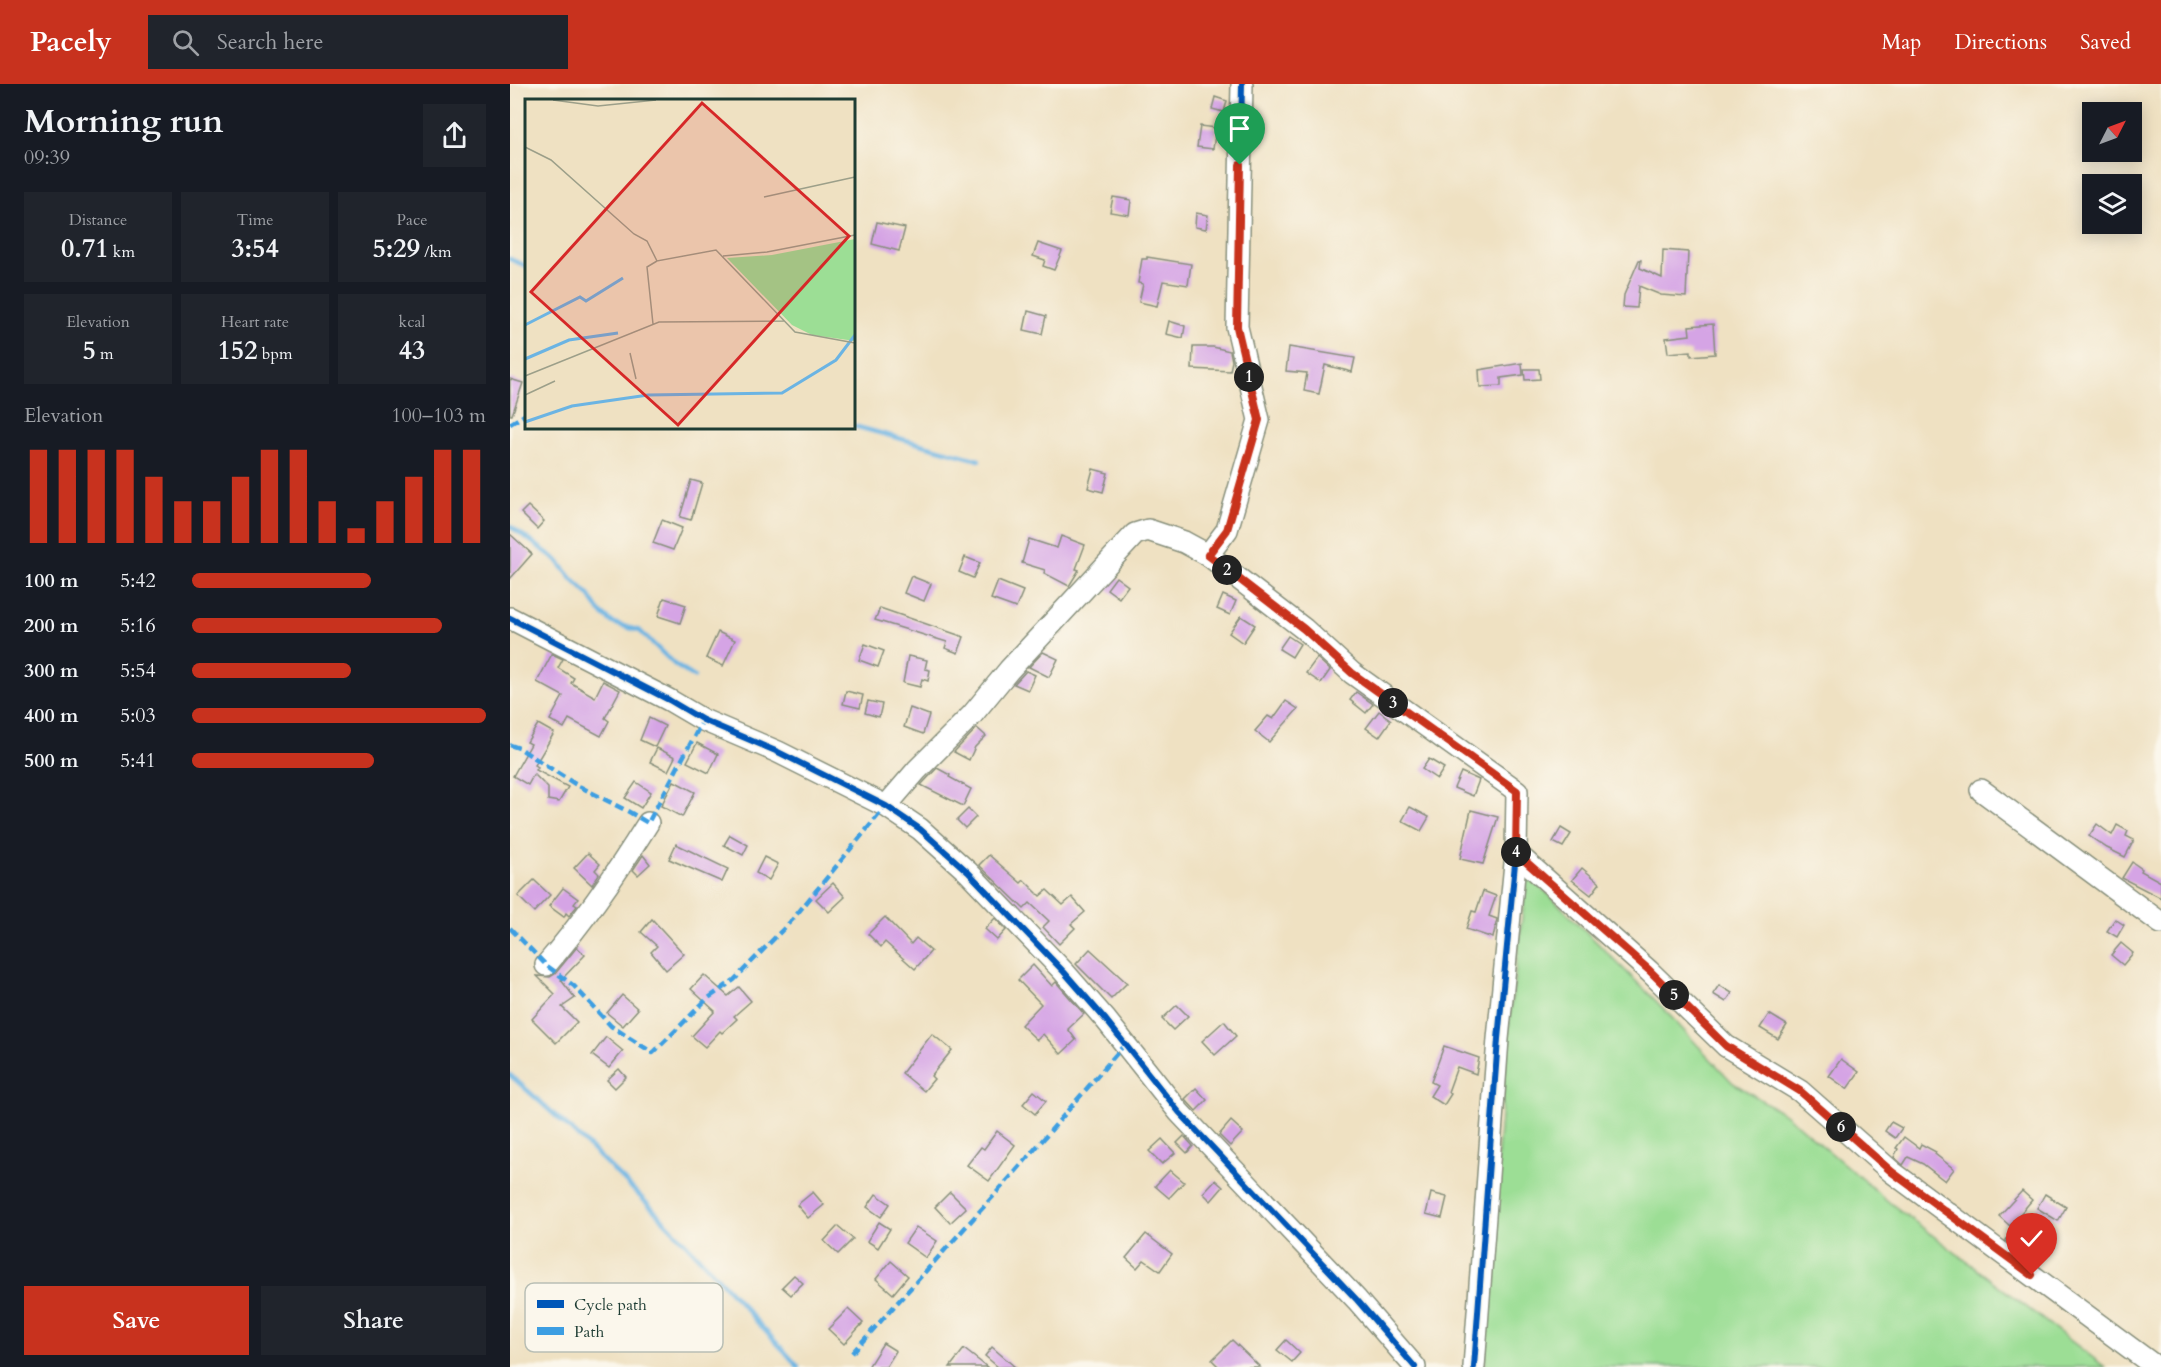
<!DOCTYPE html>
<meta charset="utf-8">
<style>
body{margin:0;font-family:Cardo,serif;background:#20242c;color:#f1f3f6;height:100vh;display:flex;flex-direction:column;font-size:22px;white-space:nowrap}
*{box-sizing:border-box;margin:0}
p{font-size:20px;color:#9ea1a6}
.icon{flex:none;width:33px;height:33px;fill:none;stroke:currentColor;stroke-width:2;stroke-linecap:round;stroke-linejoin:round}
.map{position:relative;flex:1;overflow:hidden}
.side{display:flex;flex-direction:column;background:#171b24;width:510px}
.side>*{flex:none}
.needle{width:39px;rotate:48deg}
.buttons{position:absolute;left:1572px;top:18px;display:grid;gap:12px}
.buttons a{display:grid;place-items:center;width:60px;height:60px;border-radius:0px;background:#171b24;box-shadow:0 3px 15px #0003;font-size:30px}
.pin{position:absolute;display:grid;place-items:center;width:51px;height:51px;color:#fff;margin:-62px -26px;border-radius:50% 50% 50% 0;rotate:-45deg;box-shadow:0 0 6px #0007}
.pin .icon{rotate:45deg}
.km{position:absolute;width:30px;height:30px;margin:-15px;border-radius:50%;background:#222;color:#fff;font-size:16px;line-height:30px;text-align:center}
.round{display:grid;place-items:center;flex:none;width:63px;height:63px;border-radius:0px;background:#20242c}
.headline{display:flex;align-items:center;justify-content:space-between;height:102px;padding:0 24px}
h1{font-size:33px;font-weight:600;line-height:45px}
.figures{display:grid;grid-template-columns:repeat(3,1fr);gap:9px;height:102px;padding:6px 24px}
.figures div{display:grid;align-content:center;border-radius:0px;background:#20242c;text-align:center}
.figures b{font-size:26px;font-weight:600}
.figures small{font-size:16px;font-weight:400}
.figures p{font-size:16px}
.chart{height:168px;padding:12px 24px}
.chart p{display:flex;justify-content:space-between}
.chart svg{width:100%;height:108px;margin-top:6px;stroke:#c8321e;stroke-width:6}
.button{display:flex;gap:12px;margin-top:auto;padding:12px 24px}
.button a{flex:1;height:69px;border-radius:0px;background:#c8321e;color:#fff;font-size:24px;font-weight:600;line-height:69px;text-align:center}
.button a+a{background:#20242c;color:#f1f3f6}
ul{padding:0 24px;list-style:none;font-size:20px}
li{display:grid;grid-template-columns:96px 72px 1fr;align-items:center;height:45px}
li i{height:15px;border-radius:8px;background:#c8321e}
header{display:flex;align-items:center;gap:36px;box-sizing:border-box;height:84px;padding:0 30px;background:#c8321e;color:#fff}
header strong{font-size:28px}
nav{display:flex;gap:33px;margin-inline-start:auto;font-size:21px}
.search{width:420px;height:54px;background:#20242c;display:flex;align-items:center;gap:15px;box-sizing:border-box;padding:0 21px;border-radius:0px;color:#9ea1a6;font-size:22px}
main{display:flex;flex:1;min-height:0}
.map>svg:first-child{display:block}
.green{fill:#9cde95;stroke:#5e8e64;stroke-width:1.5}
.lines{fill:none;stroke-linecap:round;stroke-linejoin:round}
.stream{stroke:#6bb4e3;stroke-width:4.5}
.building{fill:#d5a4e5}
.minor-casing{stroke:#878f7b;stroke-width:24}
.minor{stroke:#fff;stroke-width:21}
.quiet{stroke:#3c9ee2;stroke-width:4.5;stroke-dasharray:9 4.5;stroke-linecap:butt}
.cycleway-casing{stroke:#fbf7ec;stroke-width:10}
.cycleway{stroke:#0057b8;stroke-width:6}
.route-casing{stroke:#fff;stroke-width:12}
.route{stroke:#c8321e;stroke-width:8}
.inset-river{fill:none;stroke:#6bb4e3;stroke-width:3}
.inset-road{fill:none;stroke:#9c9f89;stroke-width:1.5}
.view{fill:#d62828;fill-opacity:0.15;stroke:#d62828;stroke-width:3}
.inset-edge{fill:none;stroke:#1f3d34;stroke-width:3}
.key{fill:#fbf7ec;stroke:#b9bfb5;stroke-width:1.5}
.key-label{font-size:16px;fill:#1f3d34}
</style>
<header>
<strong>Pacely</strong>
<div class="search"><svg class="icon" aria-label="search" viewBox="0 0 24 24"><circle cx="10" cy="10" r="6"/><path d="M15 15l6 6"/></svg>Search here</div>
<nav><a>Map</a><a>Directions</a><a>Saved</a></nav>
</header>
<main>
<section class="side">
<div class="headline"><div><h1>Morning run</h1><p>09:39</p></div><a class="round"><svg class="icon" aria-label="share" viewBox="0 0 24 24"><path d="M12 15V3M7 8l5-5 5 5M5 13v7h14v-7"/></svg></a></div>
<div class="figures">
<div><p>Distance</p><b>0.71<small> km</small></b></div>
<div><p>Time</p><b>3:54</b></div>
<div><p>Pace</p><b>5:29<small> /km</small></b></div>
</div>
<div class="figures">
<div><p>Elevation</p><b>5<small> m</small></b></div>
<div><p>Heart rate</p><b>152<small> bpm</small></b></div>
<div><p>kcal</p><b>43</b></div>
</div>
<div class="chart"><p><span>Elevation</span>100–103 m</p>
<svg viewBox="0 0 160 44" preserveAspectRatio="none"><path d="M5 44V6M15 44V6M25 44V6M35 44V6M45 44V17M55 44V27M65 44V27M75 44V17M85 44V6M95 44V6M105 44V27M115 44V38M125 44V27M135 44V17M145 44V6M155 44V6"/></svg>
</div>
<ul>
<li><b>100 m</b>5:42<i style="width:61%"></i></li>
<li><b>200 m</b>5:16<i style="width:85%"></i></li>
<li><b>300 m</b>5:54<i style="width:54%"></i></li>
<li><b>400 m</b>5:03<i style="width:100%"></i></li>
<li><b>500 m</b>5:41<i style="width:62%"></i></li>
</ul>
<div class="button"><a>Save</a><a>Share</a></div>
</section>
<div class="map">
<svg width="1651" height="1283" viewBox="0 0 1651 1283">
<rect width="100%" height="100%" fill="#fbf7ec"/>
<filter id="ink" filterUnits="userSpaceOnUse"><feTurbulence type="fractalNoise" baseFrequency=".0167" numOctaves="2"/><feDisplacementMap in="SourceGraphic" scale="12" xChannelSelector="R" yChannelSelector="G"/><feConvolveMatrix kernelMatrix="1 2 1 2 8 2 1 2 1" color-interpolation-filters="sRGB"/></filter>
<filter id="wash" filterUnits="userSpaceOnUse"><feTurbulence type="fractalNoise" baseFrequency=".008" numOctaves="4" result="noise"/><feDisplacementMap in="SourceGraphic" scale="24" xChannelSelector="R" yChannelSelector="G"/><feGaussianBlur stdDeviation="1.35" result="paint"/><feColorMatrix in="noise" values="0 0 0 0 0 0 0 0 0 0 0 0 0 0 0 0 0 1.4 0 .05"/><feComposite in="paint" operator="in"/></filter>
<g filter="url(#wash)">
<rect width="100%" height="100%" fill="#efe1c2"/>
<polygon class="green" points="1017,794 1035,807 1148,919 1223,999 1275,1030 1379,1118 1595,1283 975,1283 981,1152 998,949"/>
<g class="lines">
<g class="stream">
<polyline points="0,175 16,182"/>
<polyline points="344,342 469,376"/>
<polyline points="0,442 47,476 63,496 79,511 90,528 103,539 130,547 165,581 184,593"/>
<path d="M0 991C86 1066 167 1146 242 1232 257 1250 274 1265 288 1283"/>
</g>
</g>
<g id="blocks">
<g class="building">
<polygon points="705,13 717,17 714,28 702,25"/>
<polygon points="690,42 706,44 703,65 687,63"/>
<polygon points="603,113 621,116 619,131 600,128"/>
<polygon points="686,129 698,131 696,145 685,143"/>
<polygon points="367,138 395,144 389,167 362,160"/>
<polygon points="528,159 552,167 544,186 533,182 535,176 523,172"/>
<polygon points="1153,166 1178,168 1176,213 1151,211 1129,202 1127,224 1113,223 1114,211 1129,176 1131,176 1130,184 1152,194"/>
<polygon points="637,173 681,180 678,201 653,197 647,222 629,218 633,200 628,199 632,175 637,175"/>
<polygon points="518,227 536,232 532,250 514,246"/>
<polygon points="659,237 675,242 673,254 656,250"/>
<polygon points="1203,240 1205,270 1181,272 1181,267 1158,269 1156,254 1180,251 1179,242"/>
<polygon points="683,263 703,263 720,267 722,277 720,287 682,285"/>
<polygon points="779,263 845,274 842,288 815,281 809,310 794,307 797,289 776,287"/>
<polygon points="1012,279 1013,291 991,294 991,302 970,303 969,286"/>
<polygon points="1014,285 1029,285 1030,295 1015,296"/>
<polygon points="0,295 13,299 2,331 0,331"/>
<polygon points="583,385 598,389 593,408 578,404"/>
<polygon points="181,396 192,399 181,436 170,433"/>
<polygon points="18,422 34,437 27,445 11,429"/>
<polygon points="152,436 172,444 163,466 143,459"/>
<polygon points="0,450 22,470 0,495"/>
<polygon points="551,452 575,461 566,485 569,486 559,502 534,489 535,486 512,479 519,455 547,464"/>
<polygon points="455,473 470,479 463,494 449,488"/>
<polygon points="401,492 421,500 414,517 394,509"/>
<polygon points="606,493 618,502 609,514 597,505"/>
<polygon points="488,497 513,507 506,524 481,515"/>
<polygon points="713,511 726,517 720,531 707,525"/>
<polygon points="154,514 176,521 170,539 148,532"/>
<polygon points="370,524 454,553 448,569 435,564 437,558 365,536"/>
<polygon points="731,532 745,541 733,559 719,549"/>
<polygon points="208,548 225,556 213,582 196,574"/>
<polygon points="778,552 790,560 782,573 769,565"/>
<polygon points="355,560 374,567 368,583 349,576"/>
<polygon points="533,568 548,575 539,593 519,583"/>
<polygon points="42,570 53,575 48,584 64,594 61,599 85,613 93,597 110,606 95,634 99,637 91,652 59,635 54,644 40,636 53,612 27,598"/>
<polygon points="398,572 417,576 415,585 420,586 418,597 412,595 410,603 393,599"/>
<polygon points="807,574 820,586 811,599 796,589"/>
<polygon points="516,587 525,591 518,606 504,600"/>
<polygon points="336,607 353,611 350,624 333,620"/>
<polygon points="846,608 863,620 856,629 840,616"/>
<polygon points="358,617 372,620 369,633 355,629"/>
<polygon points="776,617 788,625 759,658 745,647 758,632 763,635"/>
<polygon points="400,624 419,631 413,650 394,643"/>
<polygon points="869,627 881,636 869,653 856,644"/>
<polygon points="139,634 155,642 145,663 130,656"/>
<polygon points="28,640 44,649 25,681 28,683 26,686 58,703 49,718 38,716 38,704 24,690 18,701 3,692 21,660 17,658"/>
<polygon points="467,644 476,652 465,663 459,676 444,668"/>
<polygon points="187,659 208,670 199,689 177,678"/>
<polygon points="147,664 165,673 158,687 140,678"/>
<polygon points="919,675 934,684 927,695 912,685"/>
<polygon points="427,684 440,691 439,693 461,705 453,722 411,701"/>
<polygon points="951,688 969,696 963,712 944,704"/>
<polygon points="164,697 185,708 172,733 151,722"/>
<polygon points="126,698 141,708 131,724 115,714"/>
<polygon points="900,723 919,733 911,747 892,737"/>
<polygon points="458,725 466,733 455,744 447,736"/>
<polygon points="961,726 988,733 973,780 950,775"/>
<polygon points="1587,740 1602,751 1607,741 1618,747 1616,752 1624,756 1615,773 1597,764 1579,752"/>
<polygon points="1051,744 1061,750 1053,763 1043,758"/>
<polygon points="220,751 238,761 233,771 214,761"/>
<polygon points="166,760 218,785 212,798 159,775"/>
<polygon points="78,769 90,780 85,786 89,790 82,801 64,784"/>
<polygon points="133,771 140,780 128,791 123,786"/>
<polygon points="479,771 511,799 514,796 530,812 537,806 553,821 562,813 575,828 561,840 565,844 549,860 533,843 539,837 520,819 514,825 469,781"/>
<polygon points="254,773 268,780 259,796 246,789"/>
<polygon points="1622,778 1632,785 1631,787 1651,798 1651,814 1612,794"/>
<polygon points="1072,784 1090,799 1081,811 1062,796"/>
<polygon points="24,796 40,811 24,828 8,812"/>
<polygon points="323,799 335,813 319,828 306,815"/>
<polygon points="53,804 68,815 64,820 67,822 59,832 56,829 54,833 39,822"/>
<polygon points="973,807 986,812 979,832 987,835 983,854 956,845 962,827 966,828"/>
<polygon points="375,833 401,860 406,854 421,867 405,885 375,858 371,863 358,850"/>
<polygon points="485,834 496,846 487,856 475,845"/>
<polygon points="142,835 174,870 156,886 141,868 147,862 131,848"/>
<polygon points="1605,835 1614,841 1607,853 1597,847"/>
<polygon points="1611,859 1623,869 1613,881 1601,871"/>
<polygon points="67,863 75,871 51,896 65,914 52,923 67,938 46,959 22,935 45,910 27,892 40,893 45,890"/>
<polygon points="580,865 617,899 601,915 566,880"/>
<polygon points="523,881 542,902 546,898 574,930 558,945 566,956 551,970 533,950 527,956 511,941 531,920 508,896"/>
<polygon points="194,891 218,912 229,903 241,917 224,932 227,935 212,949 210,947 195,963 182,952 205,927 181,905"/>
<polygon points="1209,901 1222,909 1216,918 1203,910"/>
<polygon points="112,911 128,925 113,942 97,929"/>
<polygon points="667,921 678,932 663,946 652,935"/>
<polygon points="1259,930 1277,941 1268,955 1250,944"/>
<polygon points="714,937 726,952 705,971 692,957"/>
<polygon points="422,950 442,966 421,992 424,995 414,1007 392,989"/>
<polygon points="96,953 113,967 99,984 82,971"/>
<polygon points="934,962 969,974 966,990 947,983 938,1008 941,1010 934,1021 920,1012 927,1001 921,998"/>
<polygon points="1331,975 1349,988 1337,1005 1319,992"/>
<polygon points="109,985 116,993 105,1004 97,996"/>
<polygon points="686,1004 697,1016 686,1027 675,1015"/>
<polygon points="524,1007 536,1017 525,1030 513,1020"/>
<polygon points="721,1037 733,1048 720,1062 709,1051"/>
<polygon points="1381,1038 1392,1044 1385,1054 1375,1047"/>
<polygon points="487,1047 505,1061 479,1097 457,1081 471,1063 474,1065"/>
<polygon points="674,1052 683,1062 677,1069 667,1059"/>
<polygon points="1394,1053 1409,1064 1411,1060 1426,1068 1425,1070 1444,1085 1435,1097 1413,1080 1398,1073 1393,1081 1384,1073 1388,1065 1386,1064"/>
<polygon points="652,1055 665,1069 652,1080 639,1067"/>
<polygon points="660,1086 674,1098 659,1114 645,1102"/>
<polygon points="705,1096 713,1103 701,1117 693,1109"/>
<polygon points="1512,1107 1522,1116 1500,1142 1489,1132"/>
<polygon points="303,1108 314,1121 298,1134 287,1121"/>
<polygon points="440,1108 456,1124 440,1139 425,1123"/>
<polygon points="921,1109 937,1113 932,1134 916,1130"/>
<polygon points="366,1110 380,1120 371,1133 357,1123"/>
<polygon points="1535,1110 1556,1123 1548,1137 1527,1124"/>
<polygon points="369,1138 380,1145 368,1164 357,1157"/>
<polygon points="328,1142 343,1155 328,1170 314,1157"/>
<polygon points="406,1143 427,1157 416,1174 395,1159"/>
<polygon points="1504,1144 1517,1154 1509,1166 1496,1156"/>
<polygon points="636,1150 662,1170 650,1187 634,1176 627,1184 616,1174"/>
<polygon points="381,1177 398,1192 383,1210 366,1195"/>
<polygon points="284,1191 293,1199 281,1211 272,1203"/>
<polygon points="338,1225 353,1239 334,1260 318,1245"/>
<polygon points="722,1256 750,1283 709,1283 702,1276"/>
<polygon points="776,1256 790,1269 782,1278 767,1266"/>
<polygon points="373,1259 386,1267 376,1283 358,1283"/>
<polygon points="482,1263 505,1283 488,1283 475,1272"/>
<polygon points="454,1265 477,1283 440,1283"/>
</g>
</g>
</g>
<g filter="url(#ink)">
<use href="#blocks" fill-opacity="0" stroke="#878f7b" stroke-width="1.5"/>
<g class="lines">
<defs>
<g id="minor">
<polyline points="732,0 727,243 749,336 717,446 698,471 794,545 842,589 1007,707 1006,769 988,955 964,1283"/>
<polyline points="0,534 159,616 193,636 268,668 376,722 410,745 458,788 554,888 596,936 669,1028 847,1216 905,1283"/>
<polyline points="1471,706 1651,839"/>
<polyline points="376,722 407,686 462,631 499,586 625,450 638,446 674,458 698,471"/>
<polyline points="1006,769 1139,887 1216,962 1290,1007 1382,1088 1646,1283"/>
<path d="M36 881C75 836 107 789 138 739"/>
</g>
</defs>
<use href="#minor" class="minor-casing"/>
<use href="#minor" class="minor"/>
<g class="quiet">
<polyline points="0,340 16,330"/>
<polyline points="0,661 9,664 65,700 121,729 138,739 193,636"/>
<polyline points="0,844 36,881 64,902 101,942 143,969 197,915 224,896 282,836 376,722"/>
<polyline points="342,1269 506,1087 615,960"/>
</g>
<defs>
<g id="cycleway">
<polyline points="732,0 727,243 749,336 717,446 698,471 794,545 842,589 1007,707 1006,769 988,955 964,1283"/>
<polyline points="0,534 159,616 193,636 268,668 376,722 410,745 458,788 554,888 596,936 669,1028 847,1216 905,1283"/>
</g>
</defs>
<use href="#cycleway" class="cycleway-casing"/>
<use href="#cycleway" class="cycleway"/>
</g>
</g>
<g class="lines" filter="url(#ink)">
<defs>
<polyline id="route" points="730,81 727,243 749,336 717,446 698,471 794,545 842,589 1007,707 1006,769 1139,886 1216,962 1290,1007 1382,1088 1522,1191"/>
</defs>
<use href="#route" class="route-casing"/>
<use href="#route" class="route"/>
</g>
<g transform="translate(15 15)">
<rect width="330" height="330" fill="#efe1c2"/>
<path d="M330 140V242L287 236 267 226 202 159 247 156Z" fill="#9cde95"/>
<path class="inset-river" d="M0 226 55 198 61 202 98 179M0 260 44 241 93 234M0 323 47 307 123 296 257 294 311 261 330 236"/>
<path class="inset-road" d="M28 1 73 7 131 1M0 48 26 61 109 135 122 142 132 162 191 151 270 233 330 244M239 98 330 78M198 157 242 153 330 136M128 225 122 168 132 162M105 254 111 280M0 277 134 223 259 222M0 296 30 282"/>
<path class="view" d="M177 4 324 137 153 326 6 193Z"/>
<rect width="330" height="330" class="inset-edge"/>
</g>
<rect x="15" y="1199" width="198" height="69" rx="9" class="key"/>
<rect x="27" y="1216" width="27" height="8" fill="#0057b8"/>
<rect x="27" y="1243" width="27" height="8" fill="#3c9ee2"/>
<g class="key-label">
<text x="64" y="1226">Cycle path</text>
<text x="64" y="1253">Path</text>
</g>
</svg>
<div class="buttons">
<a><svg class="needle" viewBox="-14 -14 28 28"><path d="M0-13l5 13h-10z" fill="#e53935"/><path d="M0 13l5-13h-10z" fill="#9ea1a6"/></svg></a>
<a><svg class="icon" aria-label="layers" viewBox="0 0 24 24"><path d="M12 4l9 5-9 5-9-5zM3 14l9 5 9-5"/></svg></a>
</div>
<div class="pin" style="left:730px;top:81px;background:#1e9e55"><svg class="icon" aria-label="arrive" viewBox="0 0 24 24"><path d="M6 21V4h12l-3 4 3 4H6"/></svg></div>
<div class="pin" style="left:1522px;top:1191px;background:#d93025"><svg class="icon" aria-label="check" viewBox="0 0 24 24"><path d="M5 12l5 5 9-10"/></svg></div>
<b class="km" style="left:739px;top:293px">1</b>
<b class="km" style="left:717px;top:486px">2</b>
<b class="km" style="left:883px;top:619px">3</b>
<b class="km" style="left:1006px;top:768px">4</b>
<b class="km" style="left:1164px;top:911px">5</b>
<b class="km" style="left:1331px;top:1043px">6</b>
</div>
</main>
